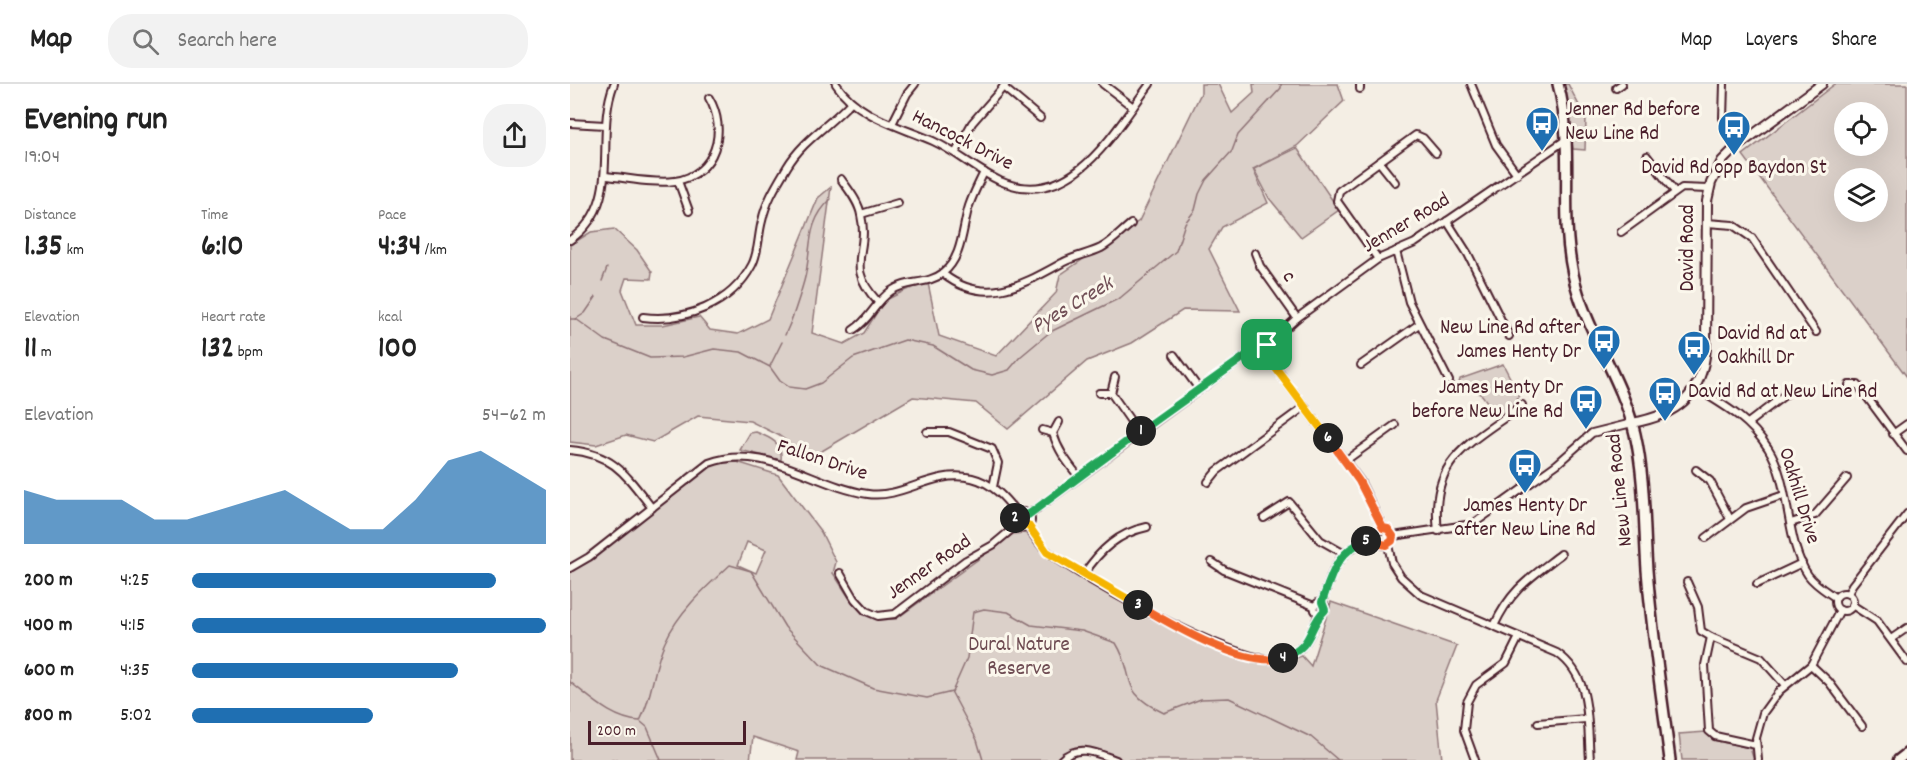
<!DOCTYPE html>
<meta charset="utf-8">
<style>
body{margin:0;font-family:Dekko,sans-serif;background:#f2f2f2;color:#222;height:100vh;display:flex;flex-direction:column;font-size:22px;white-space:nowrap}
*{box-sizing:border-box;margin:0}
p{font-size:20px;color:#767676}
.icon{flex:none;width:33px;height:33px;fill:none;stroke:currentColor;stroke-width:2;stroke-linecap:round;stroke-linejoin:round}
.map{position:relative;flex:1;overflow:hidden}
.sheet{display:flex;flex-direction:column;background:#fff;width:570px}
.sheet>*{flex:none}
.controls{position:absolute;left:1264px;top:18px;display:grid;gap:12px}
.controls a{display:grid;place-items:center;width:54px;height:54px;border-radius:50%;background:#fff;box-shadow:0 6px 24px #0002;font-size:30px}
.scale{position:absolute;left:18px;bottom:15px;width:158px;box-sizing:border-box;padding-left:6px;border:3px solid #4a1f2b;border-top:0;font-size:16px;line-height:21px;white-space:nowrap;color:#4a1f2b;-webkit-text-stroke:4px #fbf7ec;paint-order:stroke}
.pin{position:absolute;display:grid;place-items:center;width:51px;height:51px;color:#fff;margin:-26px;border-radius:12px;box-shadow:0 3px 9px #0006}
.km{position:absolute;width:30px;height:30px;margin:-15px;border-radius:50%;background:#222;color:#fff;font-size:16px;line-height:30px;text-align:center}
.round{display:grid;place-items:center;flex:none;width:63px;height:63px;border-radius:24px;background:#f2f2f2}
.head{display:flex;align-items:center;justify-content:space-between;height:102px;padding:0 24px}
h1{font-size:33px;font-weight:700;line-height:45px}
.stats{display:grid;grid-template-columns:repeat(3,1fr);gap:9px;height:102px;padding:6px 24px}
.stats div{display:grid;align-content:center}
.stats b{font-size:30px;font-weight:700}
.stats small{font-size:16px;font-weight:400}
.stats p{font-size:16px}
.chart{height:168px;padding:12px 24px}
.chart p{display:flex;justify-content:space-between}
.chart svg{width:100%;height:108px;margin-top:6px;fill:#1f6fb2;opacity:.7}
ul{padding:0 24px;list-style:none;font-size:20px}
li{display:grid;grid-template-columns:96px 72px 1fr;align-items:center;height:45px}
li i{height:15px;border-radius:8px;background:#1f6fb2}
header{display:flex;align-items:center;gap:36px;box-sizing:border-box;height:84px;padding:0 30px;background:#fff;border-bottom:2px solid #e0e0e0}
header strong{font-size:28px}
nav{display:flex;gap:33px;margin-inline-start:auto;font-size:21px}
.search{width:420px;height:54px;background:#f2f2f2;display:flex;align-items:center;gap:15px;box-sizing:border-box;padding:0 21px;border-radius:24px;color:#767676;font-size:22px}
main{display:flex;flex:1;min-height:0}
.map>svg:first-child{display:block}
.green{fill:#dbd0c9;stroke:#92787a;stroke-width:1.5;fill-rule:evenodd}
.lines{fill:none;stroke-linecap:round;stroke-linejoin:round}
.stream{stroke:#8d7174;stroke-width:1.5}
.minor-casing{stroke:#4a1f2b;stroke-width:10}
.tertiary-casing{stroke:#4a1f2b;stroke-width:12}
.secondary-casing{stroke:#4a1f2b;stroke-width:13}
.primary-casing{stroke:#4a1f2b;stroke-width:14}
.minor{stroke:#fbf7ec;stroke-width:6}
.tertiary{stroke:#fbf7ec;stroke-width:8}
.secondary{stroke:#fbf7ec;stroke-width:8}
.primary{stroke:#fbf7ec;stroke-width:9}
.split-1-casing{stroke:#fff;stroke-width:12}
.split-2-casing{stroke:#fff;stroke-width:12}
.split-3-casing{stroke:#fff;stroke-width:12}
.split-4-casing{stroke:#fff;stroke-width:12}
.split-5-casing{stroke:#fff;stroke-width:12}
.split-6-casing{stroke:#fff;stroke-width:12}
.split-7-casing{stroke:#fff;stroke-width:12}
.split-1{stroke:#22a559;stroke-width:8}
.split-2{stroke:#22a559;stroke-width:8}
.split-3{stroke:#f5b400;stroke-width:8}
.split-4{stroke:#f0652b;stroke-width:8}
.split-5{stroke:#22a559;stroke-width:8}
.split-6{stroke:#f0652b;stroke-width:8}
.split-7{stroke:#f5b400;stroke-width:8}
.labels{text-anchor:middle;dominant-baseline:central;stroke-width:6;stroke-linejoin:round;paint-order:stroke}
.poi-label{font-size:21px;fill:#4a1f2b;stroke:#fbf7ec;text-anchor:start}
.street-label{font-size:21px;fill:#4a1f2b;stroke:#fbf7ec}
.park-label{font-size:21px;fill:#6e4b52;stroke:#fbf7ec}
.water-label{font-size:22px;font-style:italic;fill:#714f56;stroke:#fbf7ec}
</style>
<header>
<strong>Map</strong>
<div class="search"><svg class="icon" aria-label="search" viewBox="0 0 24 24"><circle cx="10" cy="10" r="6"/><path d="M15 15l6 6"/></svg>Search here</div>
<nav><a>Map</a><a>Layers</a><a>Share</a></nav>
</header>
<main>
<section class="sheet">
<div class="head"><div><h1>Evening run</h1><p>19:04</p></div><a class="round"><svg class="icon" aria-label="share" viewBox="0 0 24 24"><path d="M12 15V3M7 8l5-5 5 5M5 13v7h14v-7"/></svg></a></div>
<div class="stats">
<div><p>Distance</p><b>1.35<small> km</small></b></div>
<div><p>Time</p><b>6:10</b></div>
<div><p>Pace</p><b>4:34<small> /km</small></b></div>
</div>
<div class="stats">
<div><p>Elevation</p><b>11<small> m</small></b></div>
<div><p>Heart rate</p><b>132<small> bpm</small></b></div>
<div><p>kcal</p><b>100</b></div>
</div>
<div class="chart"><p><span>Elevation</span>54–62 m</p>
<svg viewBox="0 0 160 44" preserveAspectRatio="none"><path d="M0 44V22L10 26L20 26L30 26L40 34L50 34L60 30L70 26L80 22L90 30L100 38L110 38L120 26L130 10L140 6L150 14L160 22V44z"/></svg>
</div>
<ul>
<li><b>200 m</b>4:25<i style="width:86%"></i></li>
<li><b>400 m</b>4:15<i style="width:100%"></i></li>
<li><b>600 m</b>4:35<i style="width:75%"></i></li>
<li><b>800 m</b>5:02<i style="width:51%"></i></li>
</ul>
</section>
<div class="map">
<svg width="1337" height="676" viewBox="0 0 1337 676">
<rect width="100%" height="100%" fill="#f4eee4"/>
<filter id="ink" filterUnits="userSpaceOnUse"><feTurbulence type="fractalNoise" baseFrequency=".0167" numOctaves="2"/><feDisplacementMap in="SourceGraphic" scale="12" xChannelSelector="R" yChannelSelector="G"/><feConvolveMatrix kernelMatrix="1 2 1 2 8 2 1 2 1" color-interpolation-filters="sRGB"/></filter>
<g filter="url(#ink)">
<g class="green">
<polygon points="631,0 648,0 662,29 684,9 683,0 768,0 774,17 727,62 683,85 698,119 652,143 639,165 670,227 613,226 562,259 517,277 438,345 406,319 343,313 240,374 208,351 180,337 128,332 83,358 56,351 26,361 0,358 0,161 21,148 44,145 67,166 82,188 81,195 56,194 52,206 66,241 93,241 129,233 140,246 168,250 198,235 248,114 261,103 242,249 274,260 294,249 314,217 336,206 358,199 369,252 426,272 486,209 490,191 569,137 631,9"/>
<polygon points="992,0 998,0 1016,35 1015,66 1003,65"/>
<path d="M1265 0H1337V293L1173 71ZM1275 28H1308V62H1275ZM1275 94H1308V128H1275Z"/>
<polygon points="727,64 769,126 731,153 699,114 684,85"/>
<polygon points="933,280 949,311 940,327 930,336 912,311 889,299 890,295"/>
<path d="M186 348C201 354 213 359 211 376L170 366 180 349Z"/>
<path d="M167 378 208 391 251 448 266 478 263 489C283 518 287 537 326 535L443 450 455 449C464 457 472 467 482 475 526 508 646 573 700 579 710 580 722 575 732 572L741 582 761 518 887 562 866 616 872 676H554C530 668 506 654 487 676H227L229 668 183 653 180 676H0V487L22 474 141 380ZM177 458 196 466 186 489 168 481Z"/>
<polygon points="1136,648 1143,656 1180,664 1184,676 1112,676 1109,650"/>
</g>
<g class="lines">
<g class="stream">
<polyline points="32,197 37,184"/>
<polyline points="0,235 6,235 35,256 80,274 113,273 144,265 171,268 200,283 210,297 219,303 235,305 251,299 283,274 335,256 363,262 401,286 422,291 439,286 450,273 480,248 550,214 606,167 615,139 625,126 629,110 636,96 662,67 668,51 711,4 711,0"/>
<polyline points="6,235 15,229 26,213"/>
<path d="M215 251C223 234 229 215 234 197 243 166 234 140 261 115"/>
<polyline points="200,282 212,258"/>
<path d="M0 598C21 614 43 636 70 637 83 612 83 583 95 558 109 527 135 504 160 481L181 487 215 543 251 581 303 604 357 614 382 608 397 574 403 528 414 525 438 528 461 541 512 547 546 559C568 595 546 606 594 629L631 615 659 614 741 653 768 676"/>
<polyline points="382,609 407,656 413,676"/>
<polyline points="71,638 77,643 91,676"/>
</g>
<defs>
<g id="minor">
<path d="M266 0C288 33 329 42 363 57 387 68 406 86 430 97 502 128 544 47 580 0"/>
<polyline points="533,0 563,23"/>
<polyline points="901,0 926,61 947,90"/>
<polyline points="1154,0 1153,34 1171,59"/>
<polyline points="433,3 470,34"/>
<polyline points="1046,4 1052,0"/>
<polyline points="790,5 790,0"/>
<polyline points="0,39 35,41"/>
<polyline points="322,40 337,10 345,0"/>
<polyline points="386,68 402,39 436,0"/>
<polyline points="1077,72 1105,108"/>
<polyline points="809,78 825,98"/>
<path d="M36 92C58 94 84 100 105 97 146 91 158 46 139 14"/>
<path d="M271 95C278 105 289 118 291 131 300 170 273 180 308 218"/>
<polyline points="108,97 119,127"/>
<polyline points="291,130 328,119"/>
<polyline points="877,137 898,170 939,252"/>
<polyline points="1137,139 1163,141 1182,154 1246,248"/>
<polyline points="1051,148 1112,104 1138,105"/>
<path d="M0 156C55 118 23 53 44 0"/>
<polyline points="826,167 839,218 879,297"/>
<polyline points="685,169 690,182 727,234"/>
<polyline points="808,175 767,117 769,107 846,51 853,54 866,69"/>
<path d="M373 190C415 223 452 201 492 179 504 172 519 170 531 164 542 158 551 148 561 140"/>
<path d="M73 233C114 238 161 221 182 181 189 168 188 151 192 137 196 117 207 100 217 83 233 56 260 41 281 18"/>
<path d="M283 246C300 236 305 218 321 207 336 196 358 201 373 189 393 173 392 144 399 122 403 110 409 99 414 88"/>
<polyline points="697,261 727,234 808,175 845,159 997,55"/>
<polyline points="687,268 689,261 697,261"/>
<polyline points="604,271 629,305"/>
<polyline points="696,271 790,397 813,444"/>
<polyline points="791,281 849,240"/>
<polyline points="545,293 541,309 569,349"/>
<polyline points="1279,301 1288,301 1337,367"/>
<path d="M1124 303C1152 320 1180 335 1198 364 1221 399 1215 458 1238 491 1245 501 1256 507 1266 514"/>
<polyline points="529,309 541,309"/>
<path d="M489 338 483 349C488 367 498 379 509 393"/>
<polyline points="1178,339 1216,310"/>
<polyline points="472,346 483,349"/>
<polyline points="357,348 379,348 422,365 428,379 423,403"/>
<polyline points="1323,350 1337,340"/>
<path d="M0 366C44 370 56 391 82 424"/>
<polyline points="775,377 825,341"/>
<polyline points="1126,386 1140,397 1160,435"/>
<polyline points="638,398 647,387 734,323"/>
<circle cx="453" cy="436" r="8"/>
<polyline points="458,431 677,271 687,268"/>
<polyline points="694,434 719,418 750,456 773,469"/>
<polyline points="1221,439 1245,431 1277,394"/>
<path d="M458 441C463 451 468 460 477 467 509 494 673 584 710 575 734 570 742 550 749 529"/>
<polyline points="813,444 807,449 807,456 813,461 818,461"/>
<path d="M868 447C859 373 901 360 952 321"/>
<polyline points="823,452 903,440 987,380 1022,349 1062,339"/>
<polyline points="1136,454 1176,424 1214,411"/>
<path d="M818 461 822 479 831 493 851 511 987 569C1022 593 1017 637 1020 676"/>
<polyline points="642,478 654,486 744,522"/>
<path d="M0 484 19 473 139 379C194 358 244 402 298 410 334 415 362 385 402 394 423 399 435 414 448 430"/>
<polyline points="270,489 285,515 296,527 308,532 325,530 396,476 423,461 447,441"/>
<path d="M514 490C530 466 548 449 577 443"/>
<polyline points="1117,498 1128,523 1131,547 1141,553"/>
<polyline points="1187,500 1232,479"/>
<circle cx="1274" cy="518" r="9"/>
<polyline points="1278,510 1282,501 1337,430"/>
<path d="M752 518C764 483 767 465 806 454"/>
<circle cx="750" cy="524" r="5.5"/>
<polyline points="1282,521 1307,537 1337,578"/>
<path d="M924 542C941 505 960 494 991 470"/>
<polyline points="1321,555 1337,544"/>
<polyline points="1241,581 1259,598 1292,642"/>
<polyline points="968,639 1016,635"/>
<polyline points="1186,661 1145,652 1139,647 1135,581 1141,553 1191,574 1215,601"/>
<path d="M491 676C507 659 527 669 546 676"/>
<polyline points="905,676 894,646 897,618 906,601 936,579 949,553"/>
<polyline points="1188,676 1186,654 1193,629 1209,607 1241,581 1270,526"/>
</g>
<path id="tertiary" d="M1062 339C1106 331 1132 313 1136 264L1137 117 1141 99 1152 77 1165 64 1252 0"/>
<polyline id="secondary" points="1328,676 1337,669"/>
<path id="primary" d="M988 0C1005 63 989 127 1003 190 1015 246 1052 294 1065 350 1075 394 1074 442 1077 486 1082 550 1092 613 1100 676"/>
</defs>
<use href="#minor" class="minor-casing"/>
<use href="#tertiary" class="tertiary-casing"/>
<use href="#secondary" class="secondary-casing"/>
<use href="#primary" class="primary-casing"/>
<use href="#minor" class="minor"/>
<use href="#tertiary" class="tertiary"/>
<use href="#secondary" class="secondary"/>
<use href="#primary" class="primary"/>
</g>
</g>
<g class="lines" filter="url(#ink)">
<defs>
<polyline id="split-1" points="571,347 677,271 687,268 689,261 697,261"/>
<polyline id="split-2" points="445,434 450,429 458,431 571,347"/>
<polyline id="split-3" points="445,434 448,442 458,441 477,468 568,521"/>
<path id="split-4" d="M568 521C602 541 674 584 713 574"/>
<path id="split-5" d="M713 574C745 562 737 543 755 526L752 518C761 492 767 466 796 457"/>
<polyline id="split-6" points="758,354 789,397 813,444 818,445 823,452 822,457 816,461 808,459 806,454 796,457"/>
<polyline id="split-7" points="697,261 699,266 696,271 758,354"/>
</defs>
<use href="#split-1" class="split-1-casing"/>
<use href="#split-2" class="split-2-casing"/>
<use href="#split-3" class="split-3-casing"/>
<use href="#split-4" class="split-4-casing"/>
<use href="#split-5" class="split-5-casing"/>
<use href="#split-6" class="split-6-casing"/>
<use href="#split-7" class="split-7-casing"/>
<use href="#split-1" class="split-1"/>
<use href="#split-2" class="split-2"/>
<use href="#split-3" class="split-3"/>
<use href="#split-4" class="split-4"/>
<use href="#split-5" class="split-5"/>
<use href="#split-6" class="split-6"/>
<use href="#split-7" class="split-7"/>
</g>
<defs>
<symbol id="bus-pin" viewBox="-11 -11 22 30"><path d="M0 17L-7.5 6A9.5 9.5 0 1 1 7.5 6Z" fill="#1f6fb2" stroke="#fbf7ec"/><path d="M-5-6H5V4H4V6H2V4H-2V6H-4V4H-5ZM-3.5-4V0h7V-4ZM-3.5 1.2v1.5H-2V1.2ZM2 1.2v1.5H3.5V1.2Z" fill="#fff"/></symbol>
</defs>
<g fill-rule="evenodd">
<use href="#bus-pin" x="953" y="20" width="38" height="52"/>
<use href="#bus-pin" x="1145" y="24" width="38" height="52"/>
<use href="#bus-pin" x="1015" y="238" width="38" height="52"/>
<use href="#bus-pin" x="1105" y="244" width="38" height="52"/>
<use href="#bus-pin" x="1076" y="290" width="38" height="52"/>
<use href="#bus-pin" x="997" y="298" width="38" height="52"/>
<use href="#bus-pin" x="936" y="362" width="38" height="52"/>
</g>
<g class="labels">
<g class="poi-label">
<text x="995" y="27">Jenner Rd before<tspan x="995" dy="24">New Line Rd</tspan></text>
<text x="1164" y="85" text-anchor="middle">David Rd opp Baydon St</text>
<text x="1011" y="245" text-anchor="end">New Line Rd after<tspan x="1011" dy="24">James Henty Dr</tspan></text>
<text x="1147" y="251">David Rd at<tspan x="1147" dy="24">Oakhill Dr</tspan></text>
<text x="993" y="305" text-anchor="end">James Henty Dr<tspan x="993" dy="24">before New Line Rd</tspan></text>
<text x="1118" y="309">David Rd at New Line Rd</text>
<text x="955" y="423" text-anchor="middle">James Henty Dr<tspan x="955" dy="24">after New Line Rd</tspan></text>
</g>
<g class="street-label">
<text transform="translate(392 57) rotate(27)">Hancock Drive</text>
<text transform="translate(837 140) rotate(-31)">Jenner Road</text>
<text transform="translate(1119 164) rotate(-90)">David Road</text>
<text transform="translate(718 193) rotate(54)">c</text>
<text transform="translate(252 377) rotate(18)">Fallon Drive</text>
<text transform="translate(1051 406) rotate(-96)">New Line Road</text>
<text transform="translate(1228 412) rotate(73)">Oakhill Drive</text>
<text transform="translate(360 484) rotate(-35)">Jenner Road</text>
</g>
<g class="park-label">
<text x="449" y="562">Dural Nature<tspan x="449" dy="24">Reserve</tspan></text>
</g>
<g class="water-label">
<text transform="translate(503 222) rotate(-31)">Pyes Creek</text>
</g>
</g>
</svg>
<div class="controls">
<a><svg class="icon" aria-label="locate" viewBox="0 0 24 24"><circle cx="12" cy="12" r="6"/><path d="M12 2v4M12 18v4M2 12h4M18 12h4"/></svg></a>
<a><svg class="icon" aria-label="layers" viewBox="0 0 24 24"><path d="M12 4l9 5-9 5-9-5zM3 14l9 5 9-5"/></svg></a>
</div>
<div class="scale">200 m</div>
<div class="pin" style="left:697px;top:261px;background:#1e9e55"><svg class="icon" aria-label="arrive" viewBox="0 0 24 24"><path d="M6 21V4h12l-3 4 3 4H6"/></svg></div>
<b class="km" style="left:571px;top:347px">1</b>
<b class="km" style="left:445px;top:434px">2</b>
<b class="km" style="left:568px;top:521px">3</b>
<b class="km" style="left:713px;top:574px">4</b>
<b class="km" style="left:796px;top:457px">5</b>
<b class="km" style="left:758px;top:354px">6</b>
</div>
</main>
